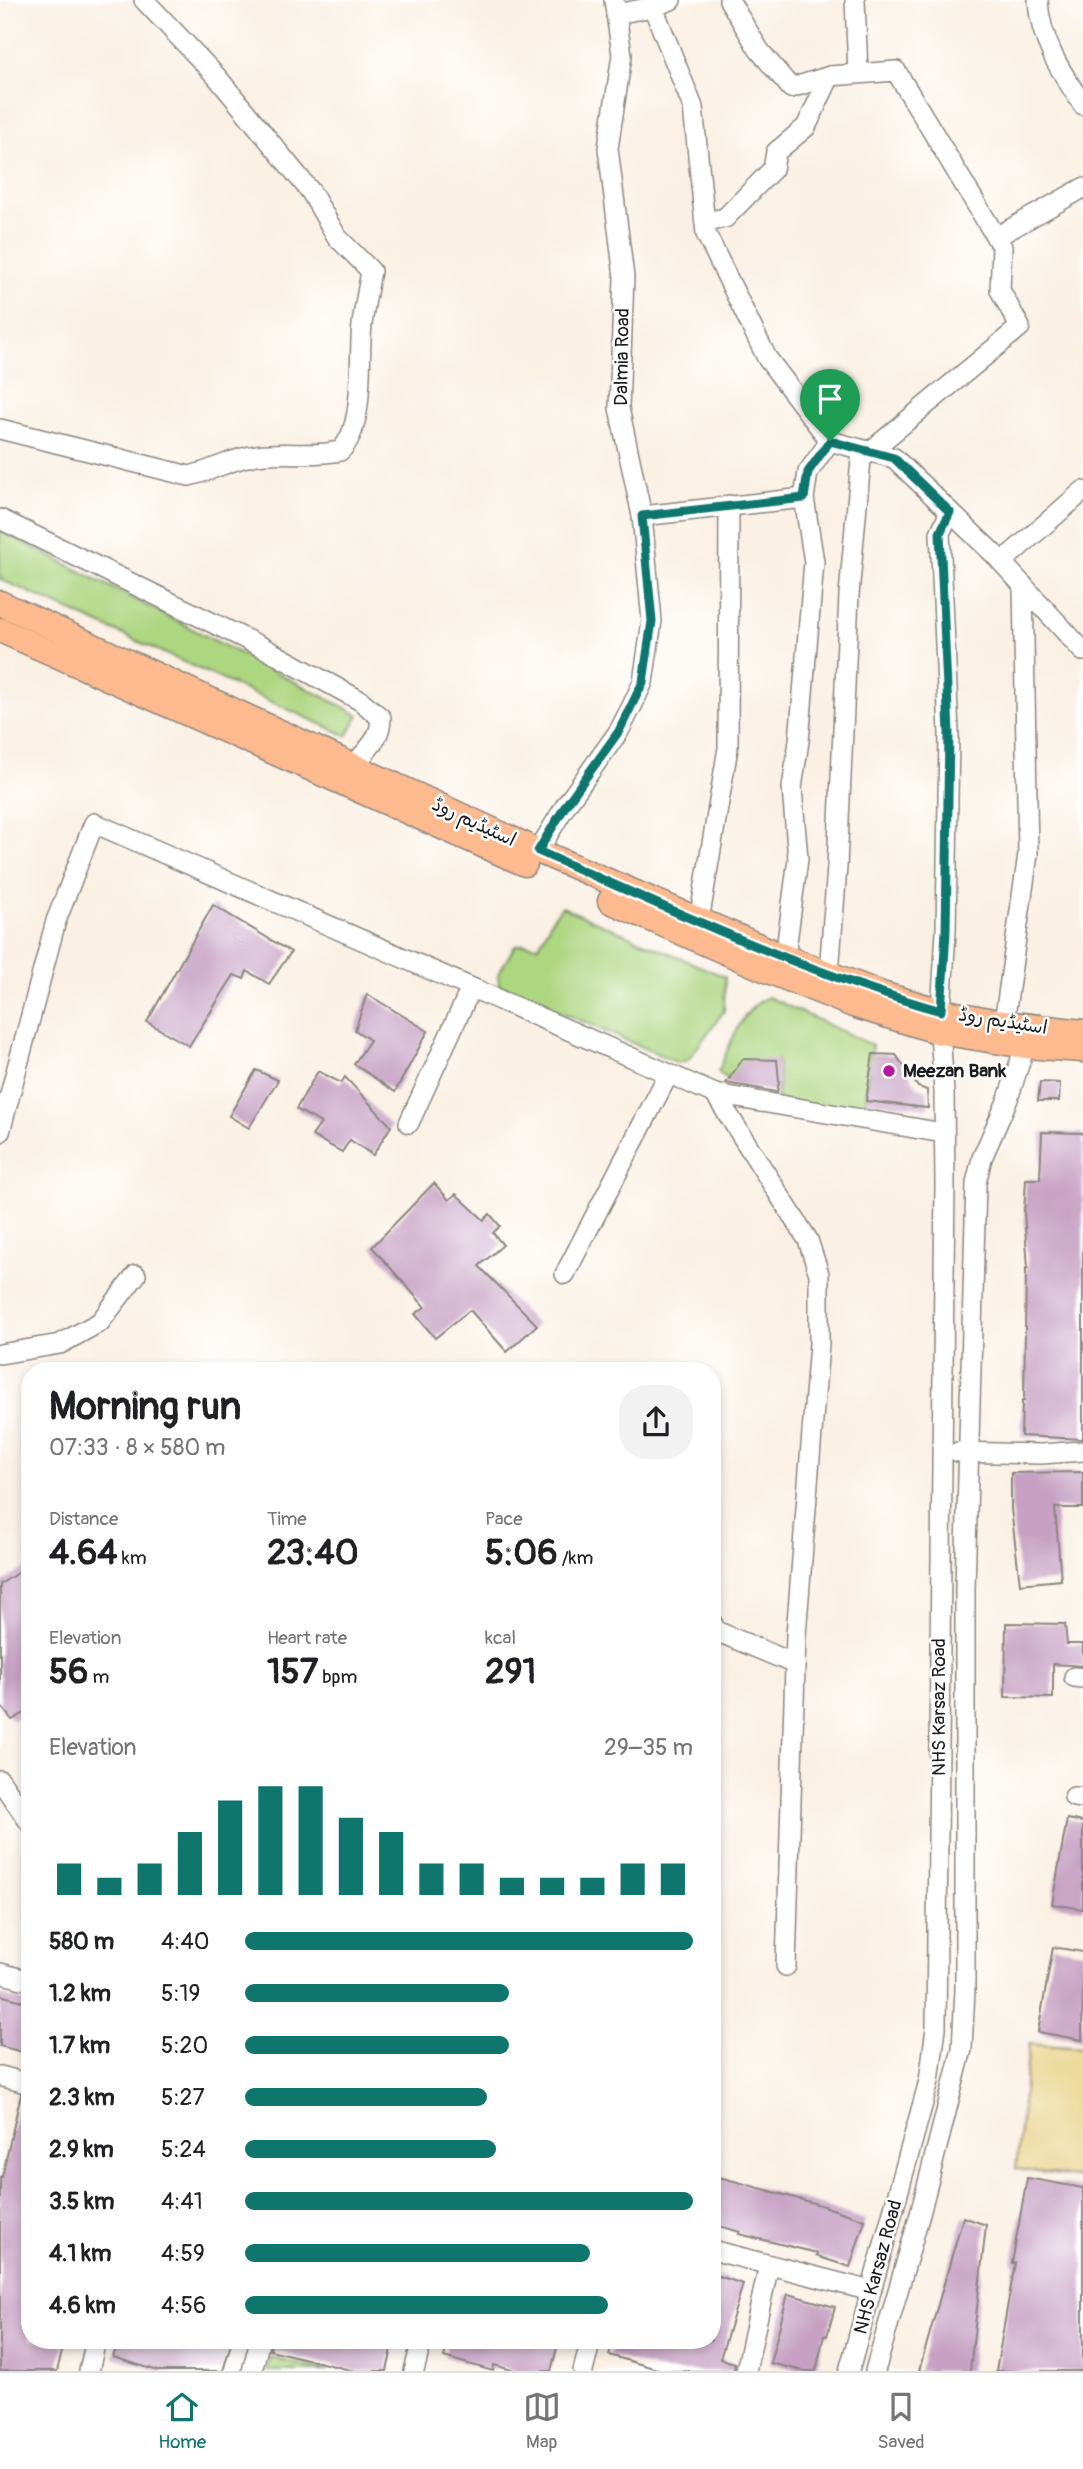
<!DOCTYPE html>
<meta charset="utf-8">
<style>
body{margin:0;font-family:Pangolin,"Playpen Sans Arabic",sans-serif;background:#f2f2f2;color:#202124;height:100vh;display:flex;flex-direction:column;font-size:26px;white-space:nowrap}
*{box-sizing:border-box;margin:0}
p{font-size:23px;color:#757577}
.icon{flex:none;width:38px;height:38px;fill:none;stroke:currentColor;stroke-width:2;stroke-linecap:round;stroke-linejoin:round}
.map{position:relative;flex:1;overflow:hidden}
.details{position:absolute;left:21px;top:1362px;width:700px;height:987px;display:flex;flex-direction:column;background:#fff;border-radius:28px;box-shadow:0 4px 10px #0003}
.details>*{flex:none}
.pin{position:absolute;display:grid;place-items:center;width:60px;height:60px;color:#fff;margin:-72px -30px;border-radius:50% 50% 50% 0;rotate:-45deg;box-shadow:0 0 7px #0007}
.pin .icon{rotate:45deg}
.round{display:grid;place-items:center;flex:none;width:74px;height:74px;border-radius:28px;background:#f2f2f2}
.head{display:flex;align-items:center;justify-content:space-between;height:119px;padding:0 28px}
h1{font-size:38px;font-weight:800;line-height:52px}
.figures{display:grid;grid-template-columns:repeat(3,1fr);gap:10px;height:119px;padding:7px 28px}
.figures div{display:grid;align-content:center}
.figures b{font-size:35px;font-weight:800}
.figures small{font-size:19px;font-weight:400}
.figures p{font-size:19px}
.chart{height:196px;padding:14px 28px}
.chart p{display:flex;justify-content:space-between}
.chart svg{width:100%;height:126px;margin-top:7px;stroke:#0f766e;stroke-width:6}
ul{padding:0 28px;list-style:none;font-size:23px}
li{display:grid;grid-template-columns:112px 84px 1fr;align-items:center;height:52px}
li i{height:18px;border-radius:9px;background:#0f766e}
.tab-bar{display:flex;justify-content:space-around;align-items:center;height:98px;border-top:2px solid #e0e0e0;background:#fff;font-size:19px;color:#757577}
.tab-bar a{display:grid;justify-items:center;gap:4px}
.tab-bar .on{color:#0f766e}
.map>svg:first-child{display:block}
.green{fill:#add681;stroke:#64794e;stroke-width:2}
.sand{fill:#eeda9e;stroke:#857b5d;stroke-width:2}
.building{fill:#c7a1c4}
.lines{fill:none;stroke-linecap:round;stroke-linejoin:round}
.minor-casing{stroke:#8b8680;stroke-width:22}
.major-casing{stroke:#8b8680;stroke-width:27}
.minor{stroke:#fff;stroke-width:19}
.major{stroke:#fcba8e;stroke-width:24}
.route-casing{stroke:#fff;stroke-width:14}
.route{stroke:#0f766e;stroke-width:9}
.poi-dot{fill:#b5179e;stroke:#fff;stroke-width:2.5}
.labels{text-anchor:middle;dominant-baseline:central;stroke-width:5;stroke-linejoin:round;paint-order:stroke}
.street-label{font-size:19px;fill:#1c1c1c;stroke:#fff}
.poi-label{font-size:19px;font-weight:bold;fill:#1c1c1c;stroke:#fff;text-anchor:start}
</style>
<div class="map">
<svg width="1083" height="2371" viewBox="0 0 1083 2371">
<rect width="100%" height="100%" fill="#fff"/>
<filter id="ink" filterUnits="userSpaceOnUse"><feTurbulence type="fractalNoise" baseFrequency=".0143" numOctaves="2"/><feDisplacementMap in="SourceGraphic" scale="14" xChannelSelector="R" yChannelSelector="G"/><feConvolveMatrix kernelMatrix="1 2 1 2 8 2 1 2 1" color-interpolation-filters="sRGB"/></filter>
<filter id="wash" filterUnits="userSpaceOnUse"><feTurbulence type="fractalNoise" baseFrequency=".00686" numOctaves="4" result="noise"/><feDisplacementMap in="SourceGraphic" scale="28" xChannelSelector="R" yChannelSelector="G"/><feGaussianBlur stdDeviation="1.57" result="paint"/><feColorMatrix in="noise" values="0 0 0 0 0 0 0 0 0 0 0 0 0 0 0 0 0 1.4 0 .05"/><feComposite in="paint" operator="in"/></filter>
<g filter="url(#wash)">
<rect width="100%" height="100%" fill="#faf0e3"/>
<g class="green">
<polygon points="0,530 359,715 347,736 0,579"/>
<polygon points="562,907 725,977 724,1011 688,1060 678,1063 499,985 498,974 515,946 524,944 539,946 552,919"/>
<path d="M768 997 872 1045 864 1114 776 1099 779 1081 777 1060 729 1080 718 1072C730 1046 740 1009 768 997Z"/>
<polygon points="271,2358 329,2371 267,2371"/>
</g>
<polygon class="sand" points="1029,2044 1083,2048 1083,2178 1016,2169"/>
<g id="blocks">
<g class="building">
<polygon points="213,905 291,952 269,984 247,971 244,979 234,975 189,1046 147,1022"/>
<polygon points="367,994 428,1031 395,1092 354,1064 370,1040 355,1030"/>
<polygon points="873,1054 896,1055 918,1087 927,1090 928,1108 866,1101"/>
<polygon points="743,1059 777,1060 779,1082 777,1092 726,1083"/>
<polygon points="256,1070 278,1080 249,1128 229,1116"/>
<polygon points="318,1071 341,1083 345,1077 391,1126 373,1155 350,1140 342,1152 312,1136 321,1123 296,1109"/>
<polygon points="1040,1082 1060,1083 1059,1101 1038,1101"/>
<polygon points="1042,1132 1083,1133 1083,1439 1021,1436 1022,1401 1024,1401 1026,1268 1028,1268 1024,1213 1026,1179 1040,1179"/>
<polygon points="434,1183 449,1200 456,1194 484,1220 490,1214 500,1226 493,1233 503,1245 479,1266 537,1325 507,1352 470,1310 435,1338 415,1314 425,1307 372,1247"/>
<polygon points="1083,1472 1083,1508 1055,1508 1061,1580 1020,1584 1011,1509 1011,1473"/>
<polygon points="30,1565 30,1710 12,1720 0,1705 0,1584"/>
<polygon points="1006,1623 1065,1624 1067,1644 1083,1644 1083,1666 1053,1664 1053,1698 1005,1697"/>
<polygon points="1067,1819 1083,1822 1083,1909 1052,1904"/>
<polygon points="1053,1947 1083,1952 1082,2040 1038,2032"/>
<polygon points="0,1995 30,2003 30,2041 26,2053 0,2046"/>
<polygon points="21,2094 30,2096 30,2340 65,2340 57,2371 0,2371 0,2177 2,2177"/>
<polygon points="712,2175 817,2204 865,2220 850,2267 816,2256 817,2253 739,2234 740,2232 712,2224"/>
<polygon points="1027,2178 1083,2188 1083,2371 996,2371 1015,2263 1012,2263"/>
<polygon points="963,2217 986,2225 970,2371 919,2371"/>
<polygon points="712,2274 743,2284 720,2359 735,2363 734,2371 664,2371 609,2355 613,2340 712,2340"/>
<polygon points="788,2294 835,2307 827,2336 824,2335 816,2371 803,2371 770,2363"/>
<polygon points="119,2340 232,2340 223,2371 158,2371 113,2357"/>
<polygon points="272,2340 394,2340 387,2371 354,2371 270,2350"/>
<polygon points="449,2340 559,2340 551,2371 515,2371 494,2365 493,2371 444,2357"/>
</g>
</g>
</g>
<g filter="url(#ink)">
<use href="#blocks" fill-opacity="0" stroke="#8b8680" stroke-width="2"/>
<g class="lines">
<defs>
<g id="minor">
<polyline points="729,0 759,50 791,88 830,76 896,71 1002,247 1000,290 1020,327 861,459 849,595 837,867 829,973"/>
<polyline points="855,0 858,73"/>
<path d="M1038 0C1040 41 1061 72 1083 105"/>
<polyline points="653,7 671,0"/>
<polyline points="616,14 653,7 693,107 706,234 767,358 830,441 894,458 996,556 1083,651"/>
<polyline points="705,222 725,218 773,169 776,152 806,127 830,76"/>
<polyline points="996,237 1083,188"/>
<path d="M0 429 189 476C213 471 232 458 257 455 284 451 313 457 340 451 366 427 358 360 362 325 364 307 368 289 371 271L337 237 311 192 217 77 144 0"/>
<polyline points="642,516 804,498"/>
<path d="M0 519 262 647 361 701 381 718C381 739 366 751 353 766"/>
<polyline points="1002,562 1083,491"/>
<polyline points="538,851 566,805 619,731 632,706 643,682 652,621 642,516 619,408 624,277 608,148 622,55 614,0"/>
<polyline points="699,921 728,748 729,505"/>
<polyline points="785,957 798,859 792,788 799,741 814,562 804,498 808,472 830,441"/>
<polyline points="941,1011 946,932 949,733 940,533 950,512"/>
<polyline points="1004,1023 1028,854 1023,585"/>
<polyline points="715,1094 808,1240 819,1274 819,1344 796,1635 786,1966"/>
<polyline points="409,1123 471,988"/>
<polyline points="0,1132 56,921 94,823 715,1094 943,1133"/>
<polyline points="565,1274 668,1075"/>
<polyline points="0,1354 60,1344 100,1322 136,1275"/>
<polyline points="958,1452 1041,1454 1083,1451"/>
<polyline points="712,1623 716,1631 795,1664"/>
<polyline points="1074,1677 1083,1678"/>
<polyline points="0,1780 30,1823"/>
<polyline points="1074,1797 1083,1798"/>
<polyline points="0,1973 30,1981"/>
<polyline points="0,2076 30,2084"/>
<polyline points="712,2250 871,2291"/>
<polyline points="89,2371 96,2340"/>
<polyline points="252,2371 260,2340"/>
<polyline points="414,2371 422,2340"/>
<polyline points="583,2371 591,2340"/>
<polyline points="746,2371 769,2265"/>
<polyline points="849,2371 929,2081 936,2028 945,1184 944,1092 940,1032"/>
<polyline points="875,2371 920,2214 962,2049 965,1990 965,1588 976,1183 982,1158 1008,1099 1025,1046"/>
</g>
<g id="major">
<polyline points="0,603 538,851 785,957 885,995 941,1011 1004,1023 1083,1032"/>
<polyline points="0,630 525,864"/>
<polyline points="610,901 766,970 853,1005 940,1032 1025,1046 1083,1050"/>
</g>
</defs>
<use href="#minor" class="minor-casing"/>
<use href="#major" class="major-casing"/>
<use href="#minor" class="minor"/>
<use href="#major" class="major"/>
</g>
</g>
<g class="lines" filter="url(#ink)">
<defs>
<path id="route" d="M830 441 894 458 950 512 940 533 949 733 946 932 941 1011C802 972 670 909 538 851L566 805 619 731 643 682 652 621 642 516 804 498 808 472Z"/>
</defs>
<use href="#route" class="route-casing"/>
<use href="#route" class="route"/>
</g>
<circle class="poi-dot" cx="889" cy="1071" r="7"/>
<g class="labels">
<g class="street-label">
<text transform="translate(622 357) rotate(-89)">Dalmia Road</text>
<text transform="translate(474 822) rotate(25)">اسٹیڈیم روڈ</text>
<text transform="translate(1003 1021) rotate(9)">اسٹیڈیم روڈ</text>
<text transform="translate(939 1707) rotate(-90)">NHS Karsaz Road</text>
<text transform="translate(878 2267) rotate(-75)">NHS Karsaz Road</text>
</g>
<g class="poi-label">
<text x="903" y="1071">Meezan Bank</text>
</g>
</g>
</svg>
<div class="pin" style="left:830px;top:441px;background:#1e9e55"><svg class="icon" aria-label="arrive" viewBox="0 0 24 24"><path d="M6 21V4h12l-3 4 3 4H6"/></svg></div>
<section class="details">
<div class="head"><div><h1>Morning run</h1><p>07:33 · 8 × 580 m</p></div><a class="round"><svg class="icon" aria-label="share" viewBox="0 0 24 24"><path d="M12 15V3M7 8l5-5 5 5M5 13v7h14v-7"/></svg></a></div>
<div class="figures">
<div><p>Distance</p><b>4.64<small> km</small></b></div>
<div><p>Time</p><b>23:40</b></div>
<div><p>Pace</p><b>5:06<small> /km</small></b></div>
</div>
<div class="figures">
<div><p>Elevation</p><b>56<small> m</small></b></div>
<div><p>Heart rate</p><b>157<small> bpm</small></b></div>
<div><p>kcal</p><b>291</b></div>
</div>
<div class="chart"><p><span>Elevation</span>29–35 m</p>
<svg viewBox="0 0 160 44" preserveAspectRatio="none"><path d="M5 44V33M15 44V38M25 44V33M35 44V22M45 44V11M55 44V6M65 44V6M75 44V17M85 44V22M95 44V33M105 44V33M115 44V38M125 44V38M135 44V38M145 44V33M155 44V33"/></svg>
</div>
<ul>
<li><b>580 m</b>4:40<i style="width:100%"></i></li>
<li><b>1.2 km</b>5:19<i style="width:59%"></i></li>
<li><b>1.7 km</b>5:20<i style="width:59%"></i></li>
<li><b>2.3 km</b>5:27<i style="width:54%"></i></li>
<li><b>2.9 km</b>5:24<i style="width:56%"></i></li>
<li><b>3.5 km</b>4:41<i style="width:100%"></i></li>
<li><b>4.1 km</b>4:59<i style="width:77%"></i></li>
<li><b>4.6 km</b>4:56<i style="width:81%"></i></li>
</ul>
</section>
</div>
<nav class="tab-bar">
<a class="on"><svg class="icon" aria-label="home" viewBox="0 0 24 24"><path d="M3 11l9-7 9 7M6 9v11h12V9"/></svg>Home</a>
<a><svg class="icon" aria-label="map" viewBox="0 0 24 24"><path d="M3 6l6-2 6 2 6-2v14l-6 2-6-2-6 2zM9 4v14M15 6v14"/></svg>Map</a>
<a><svg class="icon" aria-label="saved" viewBox="0 0 24 24"><path d="M7 4h10v16l-5-4-5 4z"/></svg>Saved</a>
</nav>
